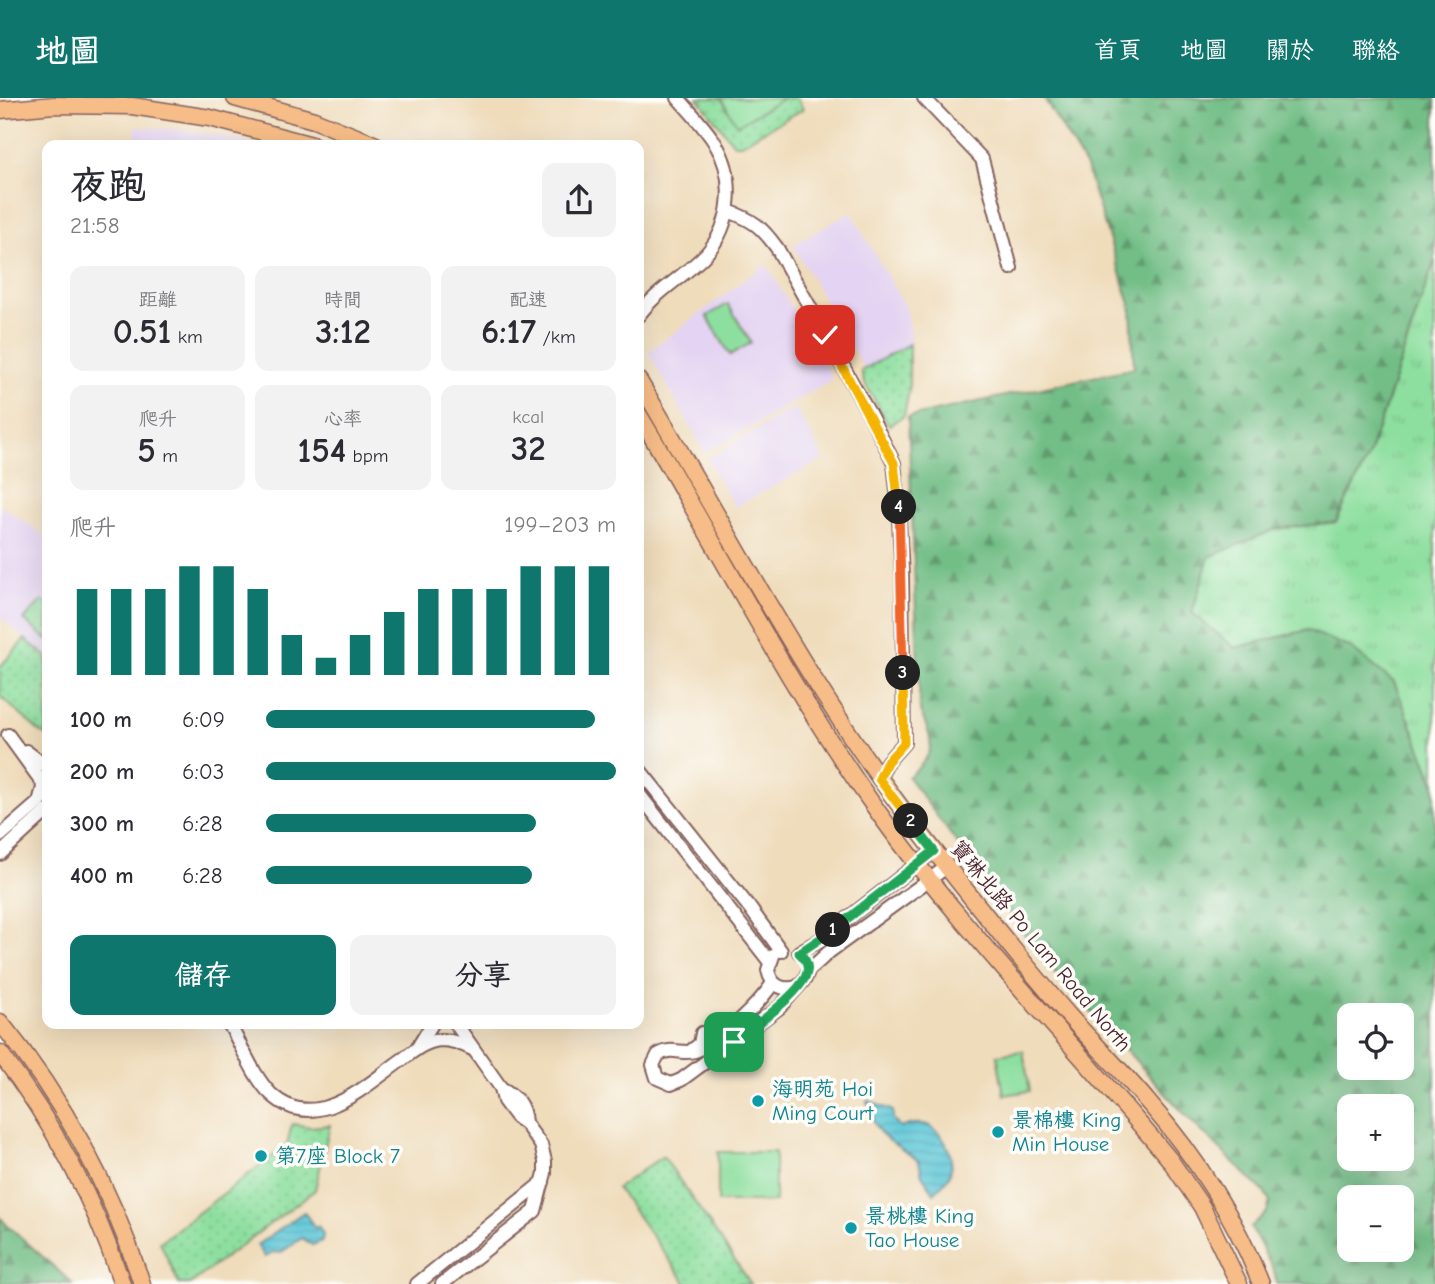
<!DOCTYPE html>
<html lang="zh-TW">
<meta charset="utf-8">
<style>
body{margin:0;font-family:"Comic Neue","LXGW WenKai TC",sans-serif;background:#f2f2f3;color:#2b2b33;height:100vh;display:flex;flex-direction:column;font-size:26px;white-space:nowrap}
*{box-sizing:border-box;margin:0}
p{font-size:23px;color:#7c7c81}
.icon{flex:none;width:38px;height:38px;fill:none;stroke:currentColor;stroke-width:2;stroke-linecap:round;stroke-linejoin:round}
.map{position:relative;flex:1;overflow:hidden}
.details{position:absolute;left:42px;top:42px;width:602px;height:889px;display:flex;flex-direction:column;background:#fff;border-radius:14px;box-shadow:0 7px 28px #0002}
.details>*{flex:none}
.controls{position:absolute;left:1337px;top:905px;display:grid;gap:14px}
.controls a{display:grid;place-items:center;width:77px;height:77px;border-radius:14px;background:#fff;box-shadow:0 7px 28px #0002;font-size:35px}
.pin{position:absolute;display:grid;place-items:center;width:60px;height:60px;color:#fff;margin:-30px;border-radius:14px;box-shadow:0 4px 10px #0006}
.km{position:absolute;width:35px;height:35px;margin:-18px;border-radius:50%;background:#222;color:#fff;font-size:19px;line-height:35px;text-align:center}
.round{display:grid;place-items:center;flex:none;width:74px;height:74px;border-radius:14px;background:#f2f2f3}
.summary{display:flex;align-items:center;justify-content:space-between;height:119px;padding:0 28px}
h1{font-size:38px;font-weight:600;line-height:52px}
.stats{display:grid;grid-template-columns:repeat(3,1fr);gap:10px;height:119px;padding:7px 28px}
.stats div{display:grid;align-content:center;border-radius:14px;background:#f2f2f3;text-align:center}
.stats b{font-size:35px;font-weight:600}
.stats small{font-size:19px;font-weight:400}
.stats p{font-size:19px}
.chart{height:196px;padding:14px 28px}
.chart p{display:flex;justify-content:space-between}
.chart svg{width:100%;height:126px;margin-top:7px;stroke:#0f766e;stroke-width:6}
.cta{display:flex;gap:14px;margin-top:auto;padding:14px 28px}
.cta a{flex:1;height:80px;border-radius:14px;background:#0f766e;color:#fff;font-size:28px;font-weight:600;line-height:80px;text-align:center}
.cta a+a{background:#f2f2f3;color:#2b2b33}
ul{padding:0 28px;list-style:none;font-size:23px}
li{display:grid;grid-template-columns:112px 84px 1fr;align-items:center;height:52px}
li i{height:18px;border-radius:9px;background:#0f766e}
header{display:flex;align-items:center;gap:42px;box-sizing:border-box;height:98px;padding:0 35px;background:#0f766e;color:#fff}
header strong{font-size:33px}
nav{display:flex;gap:38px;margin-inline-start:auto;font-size:24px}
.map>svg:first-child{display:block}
.built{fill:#e4d3f2}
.grass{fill:url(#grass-tufts);stroke:#6c7f65;stroke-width:2}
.forest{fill:url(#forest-firs);stroke:#5e6e58;stroke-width:2;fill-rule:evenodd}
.park{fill:url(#park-dots);stroke:#6c7f65;stroke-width:2}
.pitch{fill:#8ddf9f;stroke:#6c7f65;stroke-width:2}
.water{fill:url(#water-rules);stroke:#537381;stroke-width:2}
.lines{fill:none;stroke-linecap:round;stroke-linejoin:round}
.minor-casing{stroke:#84615d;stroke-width:16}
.major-casing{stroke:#84615d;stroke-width:19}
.minor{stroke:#fff;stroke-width:12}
.major{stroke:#f7bd88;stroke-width:16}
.split-1-casing{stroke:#fff;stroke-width:14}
.split-2-casing{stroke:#fff;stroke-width:14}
.split-3-casing{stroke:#fff;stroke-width:14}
.split-4-casing{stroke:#fff;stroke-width:14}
.split-5-casing{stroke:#fff;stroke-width:14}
.split-1{stroke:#22a559;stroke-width:9}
.split-2{stroke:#22a559;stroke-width:9}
.split-3{stroke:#f5b400;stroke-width:9}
.split-4{stroke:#f0652b;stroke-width:9}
.split-5{stroke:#f5b400;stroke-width:9}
.culture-dot{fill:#0f9aa8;stroke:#fdfcf7;stroke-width:2.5}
.labels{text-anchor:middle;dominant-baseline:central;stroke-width:7;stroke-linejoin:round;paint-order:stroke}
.street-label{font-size:21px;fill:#4a1f2b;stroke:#fdfcf7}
.culture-label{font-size:21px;fill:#0d838f;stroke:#fdfcf7;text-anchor:start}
</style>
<header>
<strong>地圖</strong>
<nav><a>首頁</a><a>地圖</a><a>關於</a><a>聯絡</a></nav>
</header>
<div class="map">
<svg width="1435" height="1186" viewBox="0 0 1435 1186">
<defs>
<pattern id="grass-tufts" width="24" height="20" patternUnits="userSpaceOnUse" patternTransform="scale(1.75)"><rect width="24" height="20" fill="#8ddf9f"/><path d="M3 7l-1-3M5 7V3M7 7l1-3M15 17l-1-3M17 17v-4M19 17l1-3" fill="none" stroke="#7bbf89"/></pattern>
<pattern id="forest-firs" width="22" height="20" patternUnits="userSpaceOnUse" patternTransform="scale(1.75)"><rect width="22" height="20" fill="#72be86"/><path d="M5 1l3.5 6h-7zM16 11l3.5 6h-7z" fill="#609a6e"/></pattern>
<pattern id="park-dots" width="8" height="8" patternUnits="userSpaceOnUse" patternTransform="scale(1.75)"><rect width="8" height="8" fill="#8ddf9f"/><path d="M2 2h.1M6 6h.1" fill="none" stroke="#7bbf89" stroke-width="1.8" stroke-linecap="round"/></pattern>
<pattern id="water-rules" width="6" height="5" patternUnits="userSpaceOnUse" patternTransform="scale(1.75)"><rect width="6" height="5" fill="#5cc7d7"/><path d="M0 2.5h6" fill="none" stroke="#52aab9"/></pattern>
</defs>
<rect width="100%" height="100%" fill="#fdfcf7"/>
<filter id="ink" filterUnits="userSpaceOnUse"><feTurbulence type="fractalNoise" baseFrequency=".0143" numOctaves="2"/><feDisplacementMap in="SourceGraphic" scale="14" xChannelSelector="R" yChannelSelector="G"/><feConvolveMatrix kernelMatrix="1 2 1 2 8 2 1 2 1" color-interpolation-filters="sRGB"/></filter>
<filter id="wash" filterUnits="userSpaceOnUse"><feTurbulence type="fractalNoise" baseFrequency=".00686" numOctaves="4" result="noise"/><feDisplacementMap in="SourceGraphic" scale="28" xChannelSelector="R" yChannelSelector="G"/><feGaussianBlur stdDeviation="1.57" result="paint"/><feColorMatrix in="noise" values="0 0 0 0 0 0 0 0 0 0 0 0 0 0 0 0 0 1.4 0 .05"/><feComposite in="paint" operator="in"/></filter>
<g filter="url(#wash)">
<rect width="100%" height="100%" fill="#efdcbb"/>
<g class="built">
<polygon points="135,29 178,32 214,37 253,47 136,47"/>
<polygon points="851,114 907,213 910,237 910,245 864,271 793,147"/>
<polygon points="766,166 833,281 705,355 648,254"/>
<polygon points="795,309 824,361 735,409 707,361"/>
<polygon points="0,407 47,439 47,559 0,519"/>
</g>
<polygon class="grass" points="1435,161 1435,687 1394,584 1308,532 1235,550 1192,515 1208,459 1276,431 1336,424 1369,357"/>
<g class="forest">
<path d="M1044 0H1435V161L1369 357 1336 424 1276 431 1209 459 1192 515 1235 550 1308 532 1351 550 1394 584 1435 687V1186H1277L1274 1173 1251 1129 1267 1114 1270 1103 1265 1095 1188 1020 1043 861 908 679C937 656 934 644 920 613L908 319 1134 270 1131 209 1086 69ZM1402 917V970H1349V917ZM1349 1008H1402V1060H1349ZM1349 1099H1402V1152H1349Z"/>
<polygon points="0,1119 5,1125 73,1186 0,1186"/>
</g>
<g class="park">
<polygon points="698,0 797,0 803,11 741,46 734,46"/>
<polygon points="909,246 909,292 904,318 889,327 864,284 861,273"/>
<polygon points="25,541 47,559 47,638 41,635 0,598 0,569"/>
<polygon points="292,1026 311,1029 330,1027 315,1092 190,1186 179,1186 160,1144 287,1047"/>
<polygon points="663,1058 751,1186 687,1186 617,1090"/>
</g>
<g class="pitch">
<polygon points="721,0 784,0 737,27"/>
<polygon points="728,206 751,245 730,257 707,218"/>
<polygon points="42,502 47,506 47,542 24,522"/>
<polygon points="1023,953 1030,993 1004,997 997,957"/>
<rect x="718" y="1054" width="57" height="50"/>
</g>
<g class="water">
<path d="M867 1002 893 1013V1021L900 1030C910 1026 921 1023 931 1029 946 1038 956 1062 949 1078 946 1084 939 1090 934 1095L922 1077 919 1063C890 1042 874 1041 867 1002Z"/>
<polygon points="304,1114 315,1130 318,1128 323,1136 322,1143 312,1147 302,1140 280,1155 273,1154 265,1159 257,1147"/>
</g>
</g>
<g filter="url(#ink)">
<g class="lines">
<defs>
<g id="minor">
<polyline points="924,0 982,61 1011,170"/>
<path d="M728 113C753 122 761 128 777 150L871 319 894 365 898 402 902 479 904 645 887 664 879 681"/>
<path d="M639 217C657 192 685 178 706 156 733 126 736 79 715 45 705 29 691 15 678 0"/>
<polyline points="8,637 42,684 43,690 39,704"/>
<polyline points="26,653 47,669"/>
<polyline points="639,671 749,809 781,853"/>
<polyline points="639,696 769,863"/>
<polyline points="0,738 45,699"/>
<polyline points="0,756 47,713"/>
<polyline points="799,854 820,842 934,753"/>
<path d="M773 858 768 872C771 888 783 893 797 889"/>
<path d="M773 885C759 906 720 945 695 953 682 957 671 948 658 957L653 967 657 980 671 986 681 982 780 909 805 881 808 873 829 854 948 768"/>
<path d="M229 926C241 946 254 980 271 996 315 1038 366 987 403 961 415 952 426 943 441 942 453 942 462 946 472 951"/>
<polyline points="418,949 432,926"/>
<polyline points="692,952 700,946 702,935"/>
<path d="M501 990C516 998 524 1007 525 1025"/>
<polyline points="417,1186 543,1084"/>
<polyline points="442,1186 535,1113 545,1075 545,1063 541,1047 525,1025 516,1019 504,1003 501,990 456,926"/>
</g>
<g id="major">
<polyline points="235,0 314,22 376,47"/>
<polyline points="0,12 54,7 132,8 210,20 312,47"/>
<path d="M639 283C734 442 816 605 933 751 977 807 1022 864 1069 918 1095 947 1123 974 1148 1004 1195 1058 1235 1118 1261 1186"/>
<path d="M639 317C716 445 784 581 871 704 960 831 1071 942 1170 1062L1202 1109 1239 1186"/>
<path d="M0 924C64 1002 111 1090 142 1186"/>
<path d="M0 955C54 1026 94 1101 122 1186"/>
</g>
</defs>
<use href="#minor" class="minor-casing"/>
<use href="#major" class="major-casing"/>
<use href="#minor" class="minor"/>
<use href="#major" class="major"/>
</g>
</g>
<g class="lines" filter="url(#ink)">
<defs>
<path id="split-1" d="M734 944C750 932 804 893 807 874 809 866 805 860 799 855L833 832"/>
<polyline id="split-2" points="833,832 934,753 911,723"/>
<polyline id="split-3" points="903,575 904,645 887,664 879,681 911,723"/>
<polyline id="split-4" points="899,409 903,575"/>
<polyline id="split-5" points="825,237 894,365 899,409"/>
</defs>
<use href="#split-1" class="split-1-casing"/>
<use href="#split-2" class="split-2-casing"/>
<use href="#split-3" class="split-3-casing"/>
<use href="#split-4" class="split-4-casing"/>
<use href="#split-5" class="split-5-casing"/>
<use href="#split-1" class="split-1"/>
<use href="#split-2" class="split-2"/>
<use href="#split-3" class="split-3"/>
<use href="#split-4" class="split-4"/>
<use href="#split-5" class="split-5"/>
</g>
<g class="culture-dot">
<circle cx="758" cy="1003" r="7"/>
<circle cx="998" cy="1034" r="7"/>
<circle cx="261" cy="1058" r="7"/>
<circle cx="851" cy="1130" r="7"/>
</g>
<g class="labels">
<g class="street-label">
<text transform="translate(1041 848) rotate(50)">寶琳北路 Po Lam Road North</text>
</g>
<g class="culture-label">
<text x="772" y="991">海明苑 Hoi<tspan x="772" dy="24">Ming Court</tspan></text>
<text x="1012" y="1022">景棉樓 King<tspan x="1012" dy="24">Min House</tspan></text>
<text x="275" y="1058">第7座 Block 7</text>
<text x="865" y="1118">景桃樓 King<tspan x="865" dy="24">Tao House</tspan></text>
</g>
</g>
</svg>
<div class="controls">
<a><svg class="icon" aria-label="locate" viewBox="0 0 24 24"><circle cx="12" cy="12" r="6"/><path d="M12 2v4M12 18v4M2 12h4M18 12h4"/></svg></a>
<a>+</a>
<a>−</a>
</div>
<div class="pin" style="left:734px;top:944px;background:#1e9e55"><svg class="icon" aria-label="arrive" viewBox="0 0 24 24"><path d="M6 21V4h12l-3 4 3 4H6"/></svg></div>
<div class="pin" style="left:825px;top:237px;background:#d93025"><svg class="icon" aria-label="check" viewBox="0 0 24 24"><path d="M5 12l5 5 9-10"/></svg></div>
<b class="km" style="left:833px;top:832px">1</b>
<b class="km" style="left:911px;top:723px">2</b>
<b class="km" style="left:903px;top:575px">3</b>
<b class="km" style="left:899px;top:409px">4</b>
<section class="details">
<div class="summary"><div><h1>夜跑</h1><p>21:58</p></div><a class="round"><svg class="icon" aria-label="share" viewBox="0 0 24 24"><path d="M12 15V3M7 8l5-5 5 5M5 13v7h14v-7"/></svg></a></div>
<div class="stats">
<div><p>距離</p><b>0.51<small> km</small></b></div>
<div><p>時間</p><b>3:12</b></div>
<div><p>配速</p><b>6:17<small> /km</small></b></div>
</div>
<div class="stats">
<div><p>爬升</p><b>5<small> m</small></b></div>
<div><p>心率</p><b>154<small> bpm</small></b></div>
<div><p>kcal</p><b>32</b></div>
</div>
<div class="chart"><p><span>爬升</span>199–203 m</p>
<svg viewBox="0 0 160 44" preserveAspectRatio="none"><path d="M5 44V14M15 44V14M25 44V14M35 44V6M45 44V6M55 44V14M65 44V30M75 44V38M85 44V30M95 44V22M105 44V14M115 44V14M125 44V14M135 44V6M145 44V6M155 44V6"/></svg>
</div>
<ul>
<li><b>100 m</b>6:09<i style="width:94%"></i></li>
<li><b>200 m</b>6:03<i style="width:100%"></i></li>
<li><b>300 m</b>6:28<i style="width:77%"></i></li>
<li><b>400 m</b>6:28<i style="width:76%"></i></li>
</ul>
<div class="cta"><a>儲存</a><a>分享</a></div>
</section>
</div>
